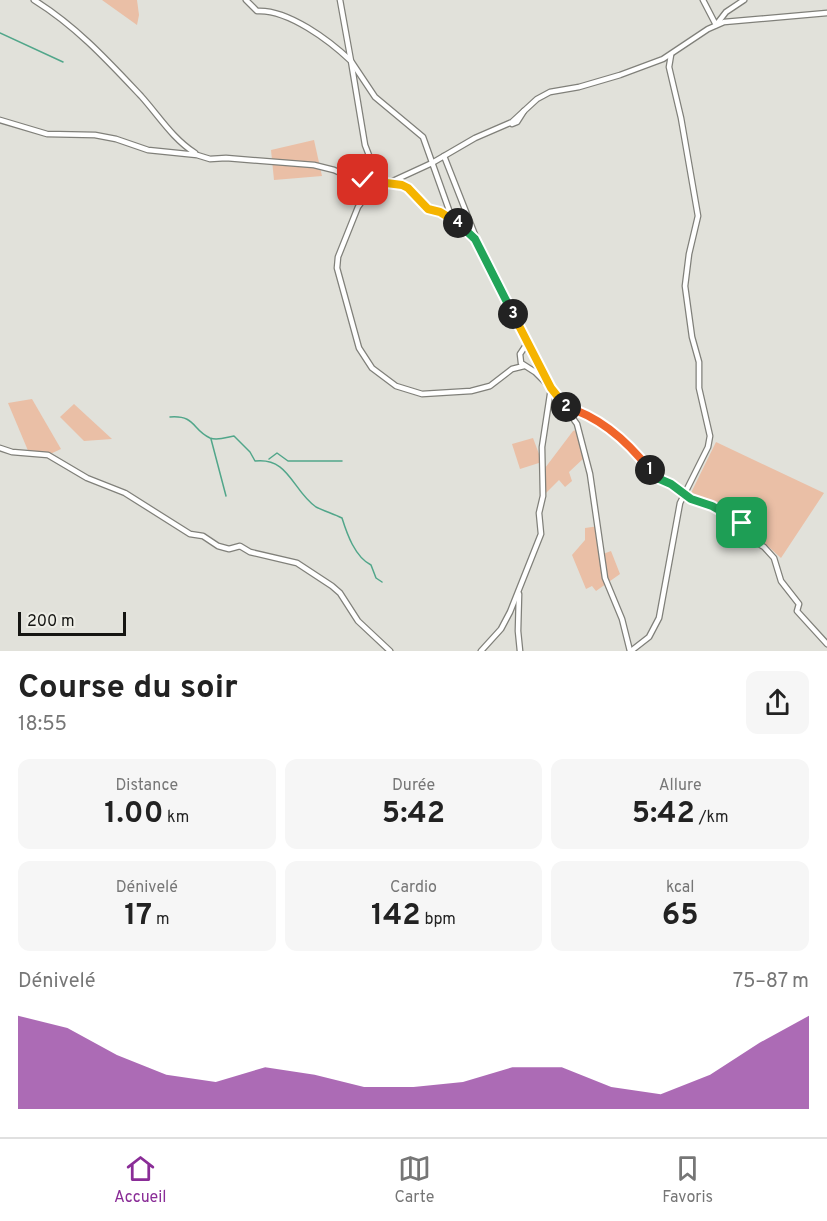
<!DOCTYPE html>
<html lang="fr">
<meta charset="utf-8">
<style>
body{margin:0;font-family:Overpass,sans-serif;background:#f6f6f6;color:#222;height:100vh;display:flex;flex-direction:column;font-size:22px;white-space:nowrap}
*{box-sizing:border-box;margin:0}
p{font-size:20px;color:#767676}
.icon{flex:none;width:33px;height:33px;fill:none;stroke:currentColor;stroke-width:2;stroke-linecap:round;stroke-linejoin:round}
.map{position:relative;height:651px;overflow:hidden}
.panel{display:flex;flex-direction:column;background:#fff;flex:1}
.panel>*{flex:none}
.scale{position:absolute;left:18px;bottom:15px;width:108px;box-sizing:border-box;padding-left:6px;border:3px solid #151512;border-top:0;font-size:16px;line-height:21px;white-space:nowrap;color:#151512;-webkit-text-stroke:4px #eeeee7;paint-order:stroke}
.pin{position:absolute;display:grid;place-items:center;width:51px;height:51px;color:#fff;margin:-26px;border-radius:12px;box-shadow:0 3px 9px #0006}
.km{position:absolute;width:30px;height:30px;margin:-15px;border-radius:50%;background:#222;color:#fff;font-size:16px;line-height:30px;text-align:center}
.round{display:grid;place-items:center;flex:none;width:63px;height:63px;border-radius:12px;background:#f6f6f6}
.overview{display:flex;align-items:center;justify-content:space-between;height:102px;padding:0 18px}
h1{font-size:33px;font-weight:700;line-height:45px}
.metrics{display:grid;grid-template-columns:repeat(3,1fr);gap:9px;height:102px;padding:6px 18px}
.metrics div{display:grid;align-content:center;border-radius:12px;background:#f6f6f6;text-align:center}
.metrics b{font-size:30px;font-weight:700}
.metrics small{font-size:16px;font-weight:400}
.metrics p{font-size:16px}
.chart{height:168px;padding:12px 18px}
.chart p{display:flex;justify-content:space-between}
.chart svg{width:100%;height:108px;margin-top:6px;fill:#8a2d97;opacity:.7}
.menu{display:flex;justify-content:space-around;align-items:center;height:84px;border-top:2px solid #e0e0e0;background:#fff;font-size:16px;color:#767676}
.menu a{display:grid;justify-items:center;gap:3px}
.menu .on{color:#8a2d97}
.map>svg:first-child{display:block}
.green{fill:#eabfa6}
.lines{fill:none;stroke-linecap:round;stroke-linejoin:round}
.stream{stroke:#51a68a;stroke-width:1.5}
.street-casing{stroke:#80807a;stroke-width:7}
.street{stroke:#fff;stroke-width:4.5}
.split-1-casing{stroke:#fff;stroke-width:12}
.split-2-casing{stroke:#fff;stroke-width:12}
.split-3-casing{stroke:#fff;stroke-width:12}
.split-4-casing{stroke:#fff;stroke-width:12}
.split-5-casing{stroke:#fff;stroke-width:12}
.split-1{stroke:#22a559;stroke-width:8}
.split-2{stroke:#f0652b;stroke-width:8}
.split-3{stroke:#f5b400;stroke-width:8}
.split-4{stroke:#22a559;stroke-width:8}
.split-5{stroke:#f5b400;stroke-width:8}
</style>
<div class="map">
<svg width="827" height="651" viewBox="0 0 827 651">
<rect width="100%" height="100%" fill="#e1e1da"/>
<g class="green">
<polygon points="102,0 137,0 139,15 137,25"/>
<polygon points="314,140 322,176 274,180 271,150"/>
<polygon points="32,399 61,449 48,455 29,453 8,403"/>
<polygon points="74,404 112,439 84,441 60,417"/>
<polygon points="578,429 585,457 569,472 572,481 565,487 559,480 543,496 542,472 573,431"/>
<polygon points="533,438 542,462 520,469 512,444"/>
<path d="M716 442 824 493 781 558C749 529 731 513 689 497Z"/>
<polygon points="599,526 603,554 611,551 620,574 596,591 592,586 586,589 572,555 585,540 585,528"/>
</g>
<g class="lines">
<g class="stream">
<polyline points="0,33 63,62"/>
<path d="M170 417C196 415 192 430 210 438 218 441 227 437 234 436L250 452 255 461C289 457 292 490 316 507 324 511 334 514 342 518 347 534 355 557 371 565L376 578 382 582"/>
<polyline points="211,439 226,496"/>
<polyline points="269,459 277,453 288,461 342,461"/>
</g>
<defs>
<g id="street">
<path d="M34 0C76 26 108 61 141 96 159 116 172 138 195 153"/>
<path d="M246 0 257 11C288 9 330 41 351 61L365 145 379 181"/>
<polyline points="340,0 351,61 375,97 423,137 449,210 457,223 473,237"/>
<polyline points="703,0 716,25 726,12 744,0"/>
<path d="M0 120 47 134 95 135 116 139 148 150 197 155 210 159 226 158 314 165 334 170 356 180 402 185C413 190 417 201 427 207 436 214 447 215 457 223"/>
<polyline points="512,124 517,122 524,111"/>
<polyline points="444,156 483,255 551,388 577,424 590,474 605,578 622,619 630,651"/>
<polyline points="524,366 512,369 490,386 471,391 422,394 396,386 372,368 359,348 337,268 338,257 358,207 369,192 432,163 475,138 512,122 537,99 550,92 579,87 620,75 663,59 708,29 724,22 827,13"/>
<polyline points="566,407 588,415 611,429 643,461 655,477 671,484 691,499 712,506 742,523 749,529 754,541 764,547 774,558 781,581 799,604 797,611 827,644"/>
<polyline points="0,448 12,452 48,455 87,478 125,493 190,534 203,536 218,546 229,549 240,546 250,552 297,563 332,586 340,593 358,621 390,651"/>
<polyline points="519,594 518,631 520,651"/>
<polyline points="481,651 501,629 510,612 541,534 539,513 543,496 542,447 551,388 535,372 521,363 520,354 528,342"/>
<polyline points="631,651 649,637 659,618 680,503 708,447 710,436 699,388 699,362 692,337 685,286 689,254 698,216 681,118 669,67 671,55"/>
</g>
</defs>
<use href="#street" class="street-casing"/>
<use href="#street" class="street"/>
</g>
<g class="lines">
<defs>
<polyline id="split-1" points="650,470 655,477 671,484 691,499 712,506 742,523"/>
<path id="split-2" d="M566 407C601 417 628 442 650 470"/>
<polyline id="split-3" points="513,314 551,388 566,407"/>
<polyline id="split-4" points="458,223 475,239 513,314"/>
<polyline id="split-5" points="363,180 402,185 408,188 428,209 440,212 458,223"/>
</defs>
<use href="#split-1" class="split-1-casing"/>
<use href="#split-2" class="split-2-casing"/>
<use href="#split-3" class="split-3-casing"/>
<use href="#split-4" class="split-4-casing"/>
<use href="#split-5" class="split-5-casing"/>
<use href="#split-1" class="split-1"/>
<use href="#split-2" class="split-2"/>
<use href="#split-3" class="split-3"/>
<use href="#split-4" class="split-4"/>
<use href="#split-5" class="split-5"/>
</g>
</svg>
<div class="scale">200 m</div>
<div class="pin" style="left:742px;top:523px;background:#1e9e55"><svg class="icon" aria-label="arrive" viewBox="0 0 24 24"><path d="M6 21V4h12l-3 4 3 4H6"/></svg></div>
<div class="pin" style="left:363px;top:180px;background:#d93025"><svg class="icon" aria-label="check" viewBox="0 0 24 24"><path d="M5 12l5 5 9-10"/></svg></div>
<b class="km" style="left:650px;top:470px">1</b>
<b class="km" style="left:566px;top:407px">2</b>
<b class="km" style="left:513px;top:314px">3</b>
<b class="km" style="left:458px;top:223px">4</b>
</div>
<section class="panel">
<div class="overview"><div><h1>Course du soir</h1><p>18:55</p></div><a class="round"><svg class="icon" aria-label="share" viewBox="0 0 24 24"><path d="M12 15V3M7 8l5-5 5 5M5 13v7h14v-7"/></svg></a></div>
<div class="metrics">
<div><p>Distance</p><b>1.00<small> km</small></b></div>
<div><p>Durée</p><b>5:42</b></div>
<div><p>Allure</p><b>5:42<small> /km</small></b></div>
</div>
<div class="metrics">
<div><p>Dénivelé</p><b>17<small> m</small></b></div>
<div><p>Cardio</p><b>142<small> bpm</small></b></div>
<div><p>kcal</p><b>65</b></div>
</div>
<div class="chart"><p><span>Dénivelé</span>75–87 m</p>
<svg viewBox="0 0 160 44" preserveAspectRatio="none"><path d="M0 44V6L10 11L20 22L30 30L40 33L50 27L60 30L70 35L80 35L90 33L100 27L110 27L120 35L130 38L140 30L150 17L160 6V44z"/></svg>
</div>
</section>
<nav class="menu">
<a class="on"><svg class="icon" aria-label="home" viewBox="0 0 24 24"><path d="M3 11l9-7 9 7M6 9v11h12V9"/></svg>Accueil</a>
<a><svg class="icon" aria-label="map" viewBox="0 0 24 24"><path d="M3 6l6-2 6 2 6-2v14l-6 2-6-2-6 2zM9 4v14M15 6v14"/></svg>Carte</a>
<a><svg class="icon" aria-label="saved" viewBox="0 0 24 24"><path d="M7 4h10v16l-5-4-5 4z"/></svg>Favoris</a>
</nav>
